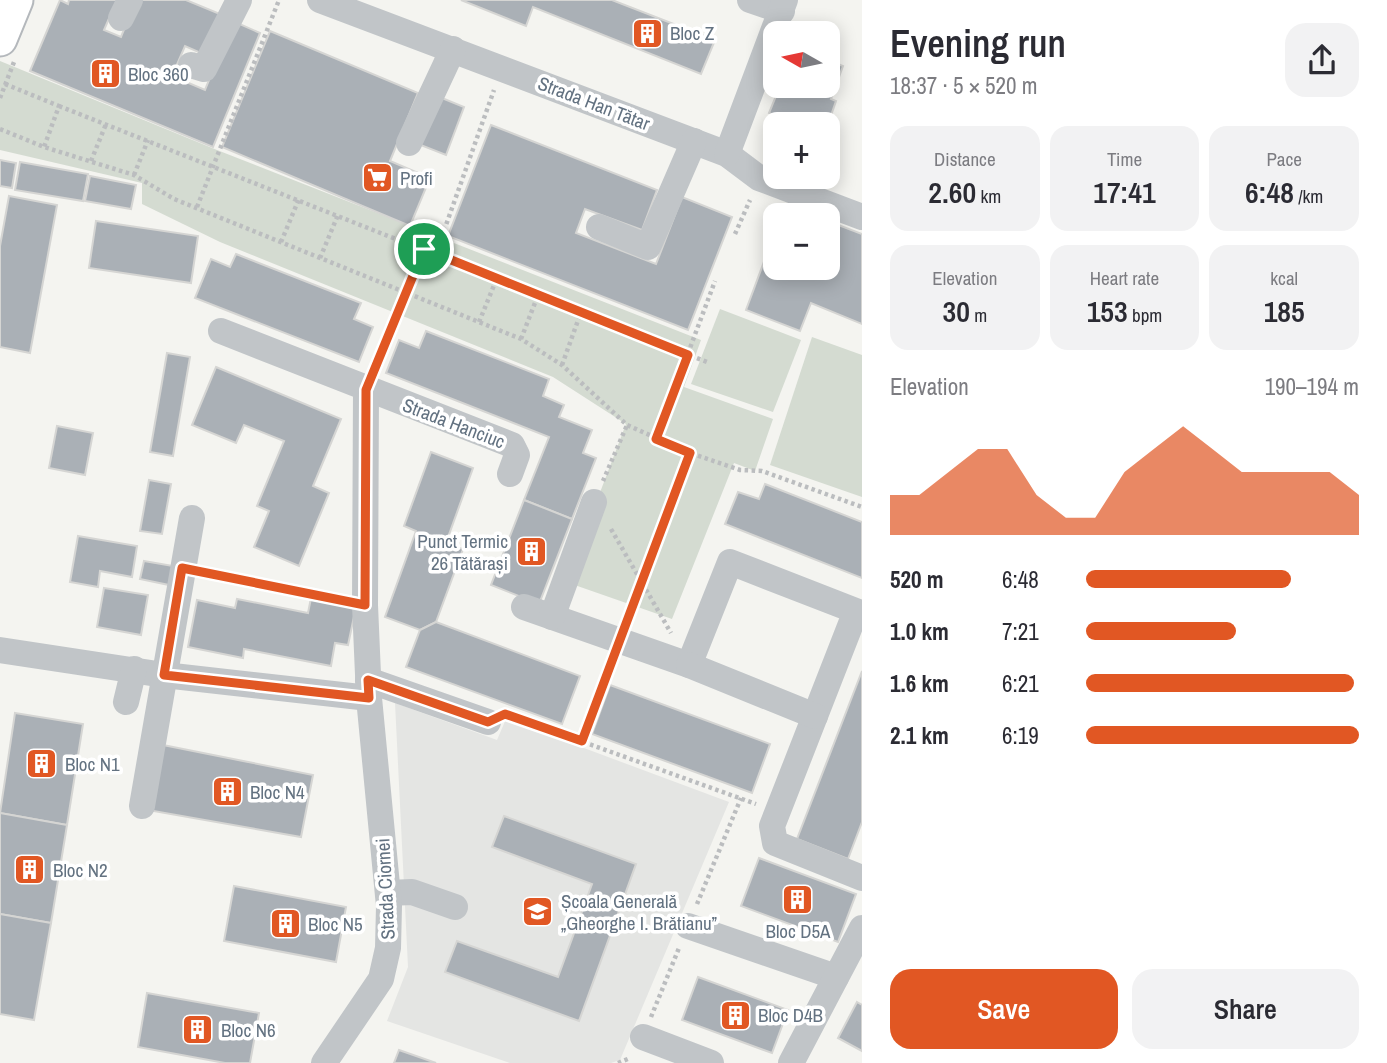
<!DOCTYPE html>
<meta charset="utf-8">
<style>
body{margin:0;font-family:"Archivo Narrow",sans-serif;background:#f2f2f3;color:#2b2b33;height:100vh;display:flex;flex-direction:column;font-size:26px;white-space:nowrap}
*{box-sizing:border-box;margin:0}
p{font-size:23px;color:#7c7c81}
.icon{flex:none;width:38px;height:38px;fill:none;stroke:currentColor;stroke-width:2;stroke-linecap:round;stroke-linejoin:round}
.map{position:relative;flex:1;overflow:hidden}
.details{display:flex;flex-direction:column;background:#fff;width:525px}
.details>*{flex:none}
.needle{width:46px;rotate:279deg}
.fabs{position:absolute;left:763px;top:21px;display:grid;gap:14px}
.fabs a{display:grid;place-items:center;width:77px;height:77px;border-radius:14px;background:#fff;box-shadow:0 4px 18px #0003;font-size:35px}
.pin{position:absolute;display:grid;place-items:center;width:60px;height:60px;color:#fff;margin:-30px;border:4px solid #fff;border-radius:50%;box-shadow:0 2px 7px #0007}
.round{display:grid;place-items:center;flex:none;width:74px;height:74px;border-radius:21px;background:#f2f2f3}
.head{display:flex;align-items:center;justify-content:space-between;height:119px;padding:0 28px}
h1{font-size:38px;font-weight:600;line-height:52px}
.figures{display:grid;grid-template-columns:repeat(3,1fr);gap:10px;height:119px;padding:7px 28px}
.figures div{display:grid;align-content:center;border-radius:18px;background:#f2f2f3;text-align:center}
.figures b{font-size:30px;font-weight:600}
.figures small{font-size:19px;font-weight:400}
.figures p{font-size:19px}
.chart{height:196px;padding:14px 28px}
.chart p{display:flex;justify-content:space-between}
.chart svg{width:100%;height:126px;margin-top:7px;fill:#e15723;opacity:.7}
.button{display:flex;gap:14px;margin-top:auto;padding:14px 28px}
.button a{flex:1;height:80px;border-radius:21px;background:#e15723;color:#fff;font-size:28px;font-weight:600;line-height:80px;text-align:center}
.button a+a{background:#f2f2f3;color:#2b2b33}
ul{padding:0 28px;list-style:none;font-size:23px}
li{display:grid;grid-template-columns:112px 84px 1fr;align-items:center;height:52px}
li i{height:18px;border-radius:9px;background:#e15723}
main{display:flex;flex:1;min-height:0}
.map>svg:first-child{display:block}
.built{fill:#e4e5e3}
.green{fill:#d4dbd1}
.building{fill:#aab0b6;stroke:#d5d5d3;stroke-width:2}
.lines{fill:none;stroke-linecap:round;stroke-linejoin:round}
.major-casing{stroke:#b4b8bc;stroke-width:37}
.path{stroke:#bbbdbf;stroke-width:4.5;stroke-dasharray:3.5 3.5;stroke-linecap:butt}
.minor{stroke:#c1c5c8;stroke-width:26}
.major{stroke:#fff;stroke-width:33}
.route-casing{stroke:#fff;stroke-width:14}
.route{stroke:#e15723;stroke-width:9}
.labels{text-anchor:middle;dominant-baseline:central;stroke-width:7;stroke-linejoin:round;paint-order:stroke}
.poi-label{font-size:19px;fill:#637281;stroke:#fff;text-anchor:start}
.street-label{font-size:19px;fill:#637281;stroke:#fff}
</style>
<main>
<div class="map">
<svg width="862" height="1063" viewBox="0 0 862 1063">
<rect width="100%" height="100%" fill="#f4f4f0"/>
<polygon class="built" points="395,703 497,740 506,719 729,802 620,1060 611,1063 510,1063 387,1021 408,967"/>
<g class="green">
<polygon points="0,61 217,150 701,340 684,387 773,419 755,471 734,463 672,619 566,582 626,424 553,377 220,242 142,204 142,183 0,150"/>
<polygon points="720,309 801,340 773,412 691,384"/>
<polygon points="812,337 862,355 862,497 770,465"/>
</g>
<g class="building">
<polygon points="60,0 68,4 69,0 117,0 104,30 121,37 136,0 186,0 220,14 203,54 185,46 172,76 205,90 233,21 260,33 213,147 30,71"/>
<polygon points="461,0 612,0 715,40 701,74 533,7 526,26"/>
<polygon points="270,31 418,93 390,161 430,178 410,226 222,147"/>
<polygon points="828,60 843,66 831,99 836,101 828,124 816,124 800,118 798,124 769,113 780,86 828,86"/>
<polygon points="437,96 464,107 446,155 418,144"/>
<polygon points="491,125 657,190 642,230 585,209 576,233 656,264 682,197 732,217 688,330 448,236"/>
<polygon points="0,160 16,163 12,188 0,186"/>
<polygon points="20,162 88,174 83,201 15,190"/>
<polygon points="90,176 136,185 131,209 85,201"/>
<polygon points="9,196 57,205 30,353 0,347 0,246"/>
<polygon points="785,205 812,215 781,215"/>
<polygon points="96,221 198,236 191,283 89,268"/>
<polygon points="828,221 862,234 862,324 811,303 800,331 746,310 775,232 775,268 828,268"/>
<polygon points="236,254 361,303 354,319 373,327 359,362 195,298 211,259 230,267"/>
<polygon points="426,331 549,379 543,396 564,405 559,417 592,430 583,453 596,458 572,519 524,500 549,437 386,373 399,340 419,348"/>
<polygon points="167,353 190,357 173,456 150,452"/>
<polygon points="216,367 341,419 313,486 329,493 299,566 254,547 269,511 257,506 284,441 244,425 236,443 192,425"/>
<polygon points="57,426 93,433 85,475 49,468"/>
<polygon points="431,452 473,468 446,543 463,549 436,622 420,630 385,617 416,531 404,526"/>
<polygon points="149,480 171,484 162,534 140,531"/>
<polygon points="765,484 862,522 862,578 725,524 738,492 759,499"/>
<polygon points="524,500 572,519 539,604 491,585"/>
<polygon points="78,536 137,546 132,577 100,571 98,587 70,582"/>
<polygon points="144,561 173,566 169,585 140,579"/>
<polygon points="104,588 148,595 141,635 97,627"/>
<polygon points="311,598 356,607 348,645 335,643 331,666 244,649 243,658 188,647 197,600 235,608 237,599 308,613"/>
<polygon points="436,622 580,676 562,724 406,667 420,630"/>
<polygon points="862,671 862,822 848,859 797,839"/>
<polygon points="610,685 770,744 752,793 592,734"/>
<polygon points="15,713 83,724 67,825 0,813"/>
<polygon points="153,743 313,775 301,837 142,809"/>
<polygon points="0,813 67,825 51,923 0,914"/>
<polygon points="504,816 636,864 579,1021 445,972 457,941 558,977 592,884 492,847"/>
<polygon points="759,858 856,894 838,942 741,906"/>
<polygon points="234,886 346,907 336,962 224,941"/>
<polygon points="0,914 51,923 34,1020 0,1014"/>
<polygon points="698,977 788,1010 772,1053 682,1020"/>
<polygon points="147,993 259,1013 250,1063 225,1063 138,1047"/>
<polygon points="857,1002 862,1005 862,1051 838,1038"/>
<polygon points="399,1050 436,1063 394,1063"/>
</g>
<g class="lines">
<defs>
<polyline id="major" points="0,39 16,0"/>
</defs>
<use href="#major" class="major-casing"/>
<g class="path">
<polyline points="5,84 59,106 44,147"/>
<polyline points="0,98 14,62"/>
<polyline points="59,106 707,362"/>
<polyline points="0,129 44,147 134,175 174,199 521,339 562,365 627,425 690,453 740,470 762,471 862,507"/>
<polyline points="91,161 106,124"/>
<polyline points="134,175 148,140"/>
<polyline points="197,207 279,0"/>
<polyline points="735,234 750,200"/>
<polyline points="281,242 299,199"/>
<polyline points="320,258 338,215"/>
<polyline points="479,322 497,278"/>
<polyline points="521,339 538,295"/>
<polyline points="562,365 581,312"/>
<polyline points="376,367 424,249 446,225 494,90"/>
<polyline points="656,439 715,281"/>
<polyline points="603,481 627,425"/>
<polyline points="611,529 671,633"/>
<polyline points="205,573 341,600"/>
<polyline points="627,619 690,453"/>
<polyline points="511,716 756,804"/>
<polyline points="582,741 611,663"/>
<polyline points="697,904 741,798"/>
<polyline points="651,1017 679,948"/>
<polyline points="618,1063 630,1058"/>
</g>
<g class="minor">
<polyline points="320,0 727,154 759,178 862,217"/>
<polyline points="750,0 782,11"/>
<polyline points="121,18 130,0"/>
<polyline points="191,65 204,69 239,0"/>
<polyline points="409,143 453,49"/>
<polyline points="727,154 785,0"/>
<polyline points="599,227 648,247 694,141"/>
<polyline points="221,331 512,445 517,455 510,474"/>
<polyline points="524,607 689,665 730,562 856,611 772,826 775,843 862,878"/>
<polyline points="552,617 594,502"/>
<polyline points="0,650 164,675 369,698"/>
<polyline points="689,665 815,716"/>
<polyline points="368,680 488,722"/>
<polyline points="126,702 134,669"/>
<polyline points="142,806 192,518"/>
<polyline points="388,893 412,892 455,907"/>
<polyline points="688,926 836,977"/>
<polyline points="643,1037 711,1063"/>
<polyline points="324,1063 381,979 388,948 389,906 369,698 365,605 366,390"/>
<polyline points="791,1063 862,928"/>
</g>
<use href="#major" class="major"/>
</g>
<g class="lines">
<defs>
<polygon id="route" points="424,249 688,355 656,439 690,453 582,741 505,714 488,722 368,680 369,698 164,675 182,568 365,605 366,390"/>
</defs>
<use href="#route" class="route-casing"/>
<use href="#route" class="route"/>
</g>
<defs>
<symbol id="building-square" viewBox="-11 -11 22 22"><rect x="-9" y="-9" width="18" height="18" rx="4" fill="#e15723" stroke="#fff"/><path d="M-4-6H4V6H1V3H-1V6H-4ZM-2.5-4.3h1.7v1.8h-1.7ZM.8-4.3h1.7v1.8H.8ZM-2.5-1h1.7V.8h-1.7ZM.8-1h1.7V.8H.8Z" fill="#fff"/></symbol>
<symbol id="supermarket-square" viewBox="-11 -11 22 22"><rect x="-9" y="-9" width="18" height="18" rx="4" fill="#e15723" stroke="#fff"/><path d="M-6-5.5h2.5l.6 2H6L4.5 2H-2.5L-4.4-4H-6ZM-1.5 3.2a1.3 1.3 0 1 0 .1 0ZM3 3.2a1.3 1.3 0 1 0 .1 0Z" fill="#fff"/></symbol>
<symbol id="school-square" viewBox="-11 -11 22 22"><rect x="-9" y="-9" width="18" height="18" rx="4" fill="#e15723" stroke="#fff"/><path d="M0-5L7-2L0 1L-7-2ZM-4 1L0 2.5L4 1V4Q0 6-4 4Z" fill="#fff"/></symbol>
</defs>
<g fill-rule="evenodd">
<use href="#building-square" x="630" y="16" width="35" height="35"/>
<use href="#building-square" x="88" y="56" width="35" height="35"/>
<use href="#supermarket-square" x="360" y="160" width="35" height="35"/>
<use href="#building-square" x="514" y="534" width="35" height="35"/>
<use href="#building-square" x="24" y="746" width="35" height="35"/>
<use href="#building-square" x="210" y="774" width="35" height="35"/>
<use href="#building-square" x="12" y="852" width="35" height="35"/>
<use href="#building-square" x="780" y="882" width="35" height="35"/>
<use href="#school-square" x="520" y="894" width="35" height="35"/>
<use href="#building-square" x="268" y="906" width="35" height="35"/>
<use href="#building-square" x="718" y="998" width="35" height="35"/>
<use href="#building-square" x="180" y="1012" width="35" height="35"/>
</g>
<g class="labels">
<g class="poi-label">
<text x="670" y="33">Bloc Z</text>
<text x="128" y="74">Bloc 360</text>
<text x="400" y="178">Profi</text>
<text x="508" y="541" text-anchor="end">Punct Termic<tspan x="508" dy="22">26 Tătărași</tspan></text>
<text x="65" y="764">Bloc N1</text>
<text x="250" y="792">Bloc N4</text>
<text x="53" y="870">Bloc N2</text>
<text x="561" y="901">Școala Generală<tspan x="561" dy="22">„Gheorghe I. Brătianu”</tspan></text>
<text x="308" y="924">Bloc N5</text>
<text x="798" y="931" text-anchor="middle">Bloc D5A</text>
<text x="758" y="1015">Bloc D4B</text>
<text x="221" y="1030">Bloc N6</text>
</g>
<g class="street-label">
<text transform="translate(594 103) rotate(21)">Strada Han Tătar</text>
<text transform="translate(454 423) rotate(21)">Strada Hanciuc</text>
<text transform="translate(385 889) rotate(-93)">Strada Ciornei</text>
</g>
</g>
</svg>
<div class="fabs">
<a><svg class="needle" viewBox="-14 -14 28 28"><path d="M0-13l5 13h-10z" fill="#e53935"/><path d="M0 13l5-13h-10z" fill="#7c7c81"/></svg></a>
<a>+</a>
<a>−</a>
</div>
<div class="pin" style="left:424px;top:249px;background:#1e9e55"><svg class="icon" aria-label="arrive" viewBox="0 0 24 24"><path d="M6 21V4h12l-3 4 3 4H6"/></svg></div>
</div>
<section class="details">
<div class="head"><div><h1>Evening run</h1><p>18:37 · 5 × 520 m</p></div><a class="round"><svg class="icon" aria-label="share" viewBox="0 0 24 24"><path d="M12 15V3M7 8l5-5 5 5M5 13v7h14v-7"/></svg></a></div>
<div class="figures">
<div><p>Distance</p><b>2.60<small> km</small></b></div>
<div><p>Time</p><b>17:41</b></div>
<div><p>Pace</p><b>6:48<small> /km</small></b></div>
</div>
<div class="figures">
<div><p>Elevation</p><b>30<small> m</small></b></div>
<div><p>Heart rate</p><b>153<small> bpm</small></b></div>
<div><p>kcal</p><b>185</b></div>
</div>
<div class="chart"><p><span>Elevation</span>190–194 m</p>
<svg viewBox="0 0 160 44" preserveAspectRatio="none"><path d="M0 44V30L10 30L20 22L30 14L40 14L50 30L60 38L70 38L80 22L90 14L100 6L110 14L120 22L130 22L140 22L150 22L160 30V44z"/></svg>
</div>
<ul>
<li><b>520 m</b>6:48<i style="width:75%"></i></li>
<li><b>1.0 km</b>7:21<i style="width:55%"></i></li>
<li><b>1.6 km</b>6:21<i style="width:98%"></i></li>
<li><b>2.1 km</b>6:19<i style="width:100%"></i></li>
</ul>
<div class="button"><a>Save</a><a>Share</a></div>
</section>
</main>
